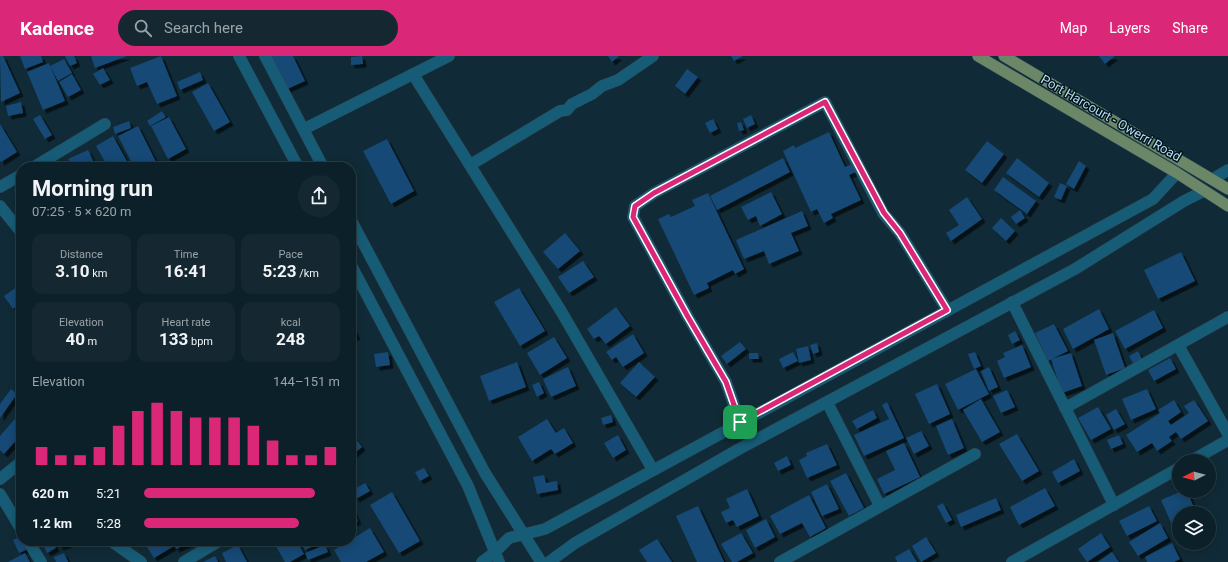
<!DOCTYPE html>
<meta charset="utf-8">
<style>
body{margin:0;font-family:Roboto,sans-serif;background:#152831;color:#f1f3f6;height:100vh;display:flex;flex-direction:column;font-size:15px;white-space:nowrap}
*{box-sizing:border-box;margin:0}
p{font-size:13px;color:#9aa3a8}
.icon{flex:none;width:22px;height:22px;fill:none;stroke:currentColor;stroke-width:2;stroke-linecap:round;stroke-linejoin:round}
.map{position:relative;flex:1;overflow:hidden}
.side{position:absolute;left:16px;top:106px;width:340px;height:384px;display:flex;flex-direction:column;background:#0c2029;border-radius:16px;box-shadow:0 2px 10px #0003,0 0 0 1px #2c3e46}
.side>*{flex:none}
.needle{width:26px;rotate:264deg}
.tools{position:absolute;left:1172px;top:398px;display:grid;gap:8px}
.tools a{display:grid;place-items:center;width:44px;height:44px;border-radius:50%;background:#0c2029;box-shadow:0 2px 10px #0003,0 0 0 1px #2c3e46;font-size:20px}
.pin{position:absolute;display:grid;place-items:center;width:34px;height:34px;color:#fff;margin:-17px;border-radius:8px;box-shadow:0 2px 6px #0006}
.round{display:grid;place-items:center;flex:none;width:42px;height:42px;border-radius:21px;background:#152831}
.overview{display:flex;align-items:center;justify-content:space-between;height:68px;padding:0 16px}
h1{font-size:22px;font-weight:700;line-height:30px}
.stats{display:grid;grid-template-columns:repeat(3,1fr);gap:6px;height:68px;padding:4px 16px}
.stats div{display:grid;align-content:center;border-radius:10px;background:#152831;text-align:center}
.stats b{font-size:17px;font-weight:700}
.stats small{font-size:11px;font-weight:400}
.stats p{font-size:11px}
.chart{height:112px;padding:8px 16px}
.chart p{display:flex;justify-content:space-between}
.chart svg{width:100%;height:72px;margin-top:4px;stroke:#db2777;stroke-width:6}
ul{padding:0 16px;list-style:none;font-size:13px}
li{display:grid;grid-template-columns:64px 48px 1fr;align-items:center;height:30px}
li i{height:10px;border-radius:5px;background:#db2777}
header{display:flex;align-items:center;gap:24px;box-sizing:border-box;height:56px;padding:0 20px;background:#db2777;color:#fff}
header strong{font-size:19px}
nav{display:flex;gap:22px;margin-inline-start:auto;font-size:14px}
.search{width:280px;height:36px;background:#152831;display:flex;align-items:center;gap:10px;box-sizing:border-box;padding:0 14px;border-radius:22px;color:#9aa3a8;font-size:15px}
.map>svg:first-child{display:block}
.building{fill:#154974;filter:url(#shadow)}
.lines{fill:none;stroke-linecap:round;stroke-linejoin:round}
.minor-casing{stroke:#304855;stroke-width:12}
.tertiary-casing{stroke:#304855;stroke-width:12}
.primary-casing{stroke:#304855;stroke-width:12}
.minor{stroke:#175c76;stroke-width:11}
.tertiary{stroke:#175c76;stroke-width:11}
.primary{stroke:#6b8768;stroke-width:11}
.route-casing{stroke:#fff;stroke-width:8}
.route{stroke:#db2777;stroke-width:5}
.labels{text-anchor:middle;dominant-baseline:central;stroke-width:3;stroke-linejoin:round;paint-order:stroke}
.street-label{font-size:13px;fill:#b8dff2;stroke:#00131e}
</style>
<header>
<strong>Kadence</strong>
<div class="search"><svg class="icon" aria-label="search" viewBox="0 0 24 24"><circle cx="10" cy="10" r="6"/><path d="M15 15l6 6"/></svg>Search here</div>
<nav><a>Map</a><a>Layers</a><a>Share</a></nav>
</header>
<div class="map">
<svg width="1228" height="506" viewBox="0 0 1228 506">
<defs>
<filter id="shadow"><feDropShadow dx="3.5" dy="3.5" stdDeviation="0" flood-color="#0009"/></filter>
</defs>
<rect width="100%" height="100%" fill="#102b37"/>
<g class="building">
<polygon points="0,0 3,0 20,37 1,46"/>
<polygon points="20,0 41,0 43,6 25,13"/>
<polygon points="65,0 74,0 77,7 70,10"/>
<polygon points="91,0 127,0 95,12"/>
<polygon points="161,0 177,40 157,48 147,26 137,30 130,12"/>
<polygon points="270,0 293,0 305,25 285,34"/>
<polygon points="362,0 363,8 351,9 351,1"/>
<polygon points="608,0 619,0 612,6"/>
<polygon points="731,0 743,0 734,5"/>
<polygon points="1099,0 1115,0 1105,8"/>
<polygon points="64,3 72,17 58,25 50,10"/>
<polygon points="49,7 65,45 43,54 27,16"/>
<polygon points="103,12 110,24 100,29 93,18"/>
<polygon points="687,13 698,21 685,38 675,30"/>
<polygon points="200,16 203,24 180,34 177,26"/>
<polygon points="72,18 81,34 68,41 59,26"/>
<polygon points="208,27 230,66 214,75 192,36"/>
<polygon points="21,46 23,57 8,60 6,50"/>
<polygon points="162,55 166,61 150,70 147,65"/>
<polygon points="40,59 52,79 45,83 33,63"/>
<polygon points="751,59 755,68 747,72 743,63"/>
<polygon points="169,61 186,93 168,103 151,70"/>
<polygon points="713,63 718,73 710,77 705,67"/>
<polygon points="129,65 131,72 115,78 113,71"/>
<polygon points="741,66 744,74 739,75 737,67"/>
<polygon points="0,68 17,96 1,106 0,105"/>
<polygon points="138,70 157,108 152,111 134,111 118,80"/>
<polygon points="829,76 845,111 852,108 856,116 849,119 861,144 831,158 833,162 824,167 817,153 811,156 783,95 794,89 795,92"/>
<polygon points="113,80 130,111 108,111 96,90"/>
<polygon points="387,83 414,135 391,148 363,95"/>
<polygon points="987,85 1004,98 982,127 965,114"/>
<polygon points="88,94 96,111 72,111 68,103"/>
<polygon points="783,102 790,116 717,154 710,140"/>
<polygon points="1017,102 1049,127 1039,141 1006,117"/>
<polygon points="1079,105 1086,110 1074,133 1066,128"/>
<polygon points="65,106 68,111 55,111"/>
<polygon points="1003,121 1036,145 1027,158 994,134"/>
<polygon points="1060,127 1067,130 1061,144 1054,141"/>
<polygon points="21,128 21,141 14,134"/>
<polygon points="771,136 782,158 760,170 756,160 748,164 741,151"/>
<polygon points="708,137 744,213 735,218 733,214 707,227 709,232 694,239 658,163 669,158 671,161 695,150 692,144"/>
<polygon points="967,141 982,163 951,185 946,177 959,169 949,154"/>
<polygon points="1020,154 1025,162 1016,168 1011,161"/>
<polygon points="802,155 808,170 791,177 799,195 769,208 764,195 744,203 736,184"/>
<polygon points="1001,162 1015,175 1006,185 992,172"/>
<polygon points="565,177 580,195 558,213 543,196"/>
<polygon points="1181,196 1195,225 1158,243 1144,214"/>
<polygon points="583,205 594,221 569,237 558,221"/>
<polygon points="21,228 21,247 13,253 4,240"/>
<polygon points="519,232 545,275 520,290 494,246"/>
<polygon points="616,251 630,270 606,288 599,280 594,283 587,273"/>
<polygon points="1099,253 1109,273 1073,293 1063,273"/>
<polygon points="1154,254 1163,272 1125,293 1115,275"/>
<polygon points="351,268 357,280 351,283"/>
<polygon points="1054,268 1068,295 1048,305 1035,277"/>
<polygon points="1015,275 1020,284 1012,288 1008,279"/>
<polygon points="1113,277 1125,312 1106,319 1094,284"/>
<polygon points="633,278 644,297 623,311 616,301 612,304 606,296"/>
<polygon points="554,281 567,302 540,319 527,297"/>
<polygon points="740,286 746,293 727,308 721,300"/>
<polygon points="817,287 819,296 813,298 810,289"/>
<polygon points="1022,289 1031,311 1004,322 997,305 1005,301 1003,297"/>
<polygon points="808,290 811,304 799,307 796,293"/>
<polygon points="1138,295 1142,303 1133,307 1129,300"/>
<polygon points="388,296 390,309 376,311 374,298"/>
<polygon points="793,296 798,305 783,312 779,303"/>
<polygon points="975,296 981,310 974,313 968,298"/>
<polygon points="749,297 758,297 759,303 749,303"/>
<polygon points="1071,297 1082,330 1062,337 1051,303"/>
<polygon points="1170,302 1176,313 1154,325 1148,314"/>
<polygon points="517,306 526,331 489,345 480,320"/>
<polygon points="639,306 655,321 636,341 620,327"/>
<polygon points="568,311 576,330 551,341 543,323"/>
<polygon points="989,311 998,331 989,335 981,315"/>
<polygon points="976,313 989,338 958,354 945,328"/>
<polygon points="539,326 544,337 537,341 532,329"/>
<polygon points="937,328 950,358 929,368 915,338"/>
<polygon points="11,333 17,338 0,362 0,348"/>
<polygon points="1147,333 1156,353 1131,364 1122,343"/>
<polygon points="1007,334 1015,351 1001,357 993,340"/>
<polygon points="981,343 1000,376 982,386 963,354"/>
<polygon points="1174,344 1181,356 1168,365 1171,369 1189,357 1184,350 1194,344 1208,365 1181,383 1176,376 1169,381 1172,385 1157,395 1152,387 1137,396 1126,379 1160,357 1158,354"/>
<polygon points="887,346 904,382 864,400 854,379 889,363 882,349"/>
<polygon points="1098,351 1111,373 1091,384 1078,362"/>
<polygon points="1116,353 1125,368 1114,374 1106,359"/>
<polygon points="873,354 877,362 857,373 852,365"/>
<polygon points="19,358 21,360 21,379 4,398 0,394 0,380"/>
<polygon points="611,359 613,366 603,369 601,362"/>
<polygon points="547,363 556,377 564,372 573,387 555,398 551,393 532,405 518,381"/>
<polygon points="952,363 964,392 948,399 936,370"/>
<polygon points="921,375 929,390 914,398 906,382"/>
<polygon points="351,377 362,391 351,400"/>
<polygon points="1017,378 1039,415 1022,425 999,388"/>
<polygon points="618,379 626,394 613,402 604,387"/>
<polygon points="1119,379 1123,388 1111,393 1107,384"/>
<polygon points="904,387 920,421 884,438 877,423 895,414 886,395"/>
<polygon points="827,388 837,409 807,422 799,404 807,400 806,397"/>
<polygon points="787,400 791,409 778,415 774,407"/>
<polygon points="1074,403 1080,415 1058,427 1052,416"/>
<polygon points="424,412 429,420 420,425 415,416"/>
<polygon points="846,417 864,452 849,460 830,425"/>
<polygon points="544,419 546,427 557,425 558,434 537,438 533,421"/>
<polygon points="365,427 370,435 356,443 351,435"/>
<polygon points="827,428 839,453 822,460 811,436"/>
<polygon points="1045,432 1055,450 1019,469 1010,451"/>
<polygon points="747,433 759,460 737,471 733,464 726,467 721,456 730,452 726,443"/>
<polygon points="1182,435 1187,435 1195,454 1188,457 1179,457 1179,461 1177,462 1179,464 1179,476 1176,478 1161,444"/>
<polygon points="392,436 420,485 399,497 370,449"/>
<polygon points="809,439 826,472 810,481 802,467 780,478 770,460"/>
<polygon points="996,442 1001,454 961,471 956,459"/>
<polygon points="943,447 952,464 946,467 937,450"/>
<polygon points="351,449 358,465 351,468"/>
<polygon points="698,450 724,506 697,506 676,460"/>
<polygon points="1149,450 1157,465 1127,480 1119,465"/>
<polygon points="766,463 775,481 755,492 746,474"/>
<polygon points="1160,467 1168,482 1138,500 1129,486"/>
<polygon points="370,472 384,496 366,506 341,506 334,494"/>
<polygon points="741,477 753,497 737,506 732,506 721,488"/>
<polygon points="1101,477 1110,491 1087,506 1078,493"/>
<polygon points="20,481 26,494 19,497 13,484"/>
<polygon points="926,481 936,497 921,506 912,490"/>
<polygon points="657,483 672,506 647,506 639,494"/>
<polygon points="41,485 52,485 56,492 47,497"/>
<polygon points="57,485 76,485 60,491"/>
<polygon points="143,485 171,485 174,490 154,502"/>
<polygon points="173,485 194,485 176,493"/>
<polygon points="273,485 297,485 304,498 290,506 285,506"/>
<polygon points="301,485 325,485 305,494"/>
<polygon points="1172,487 1180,503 1174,506 1147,506 1145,501"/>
<polygon points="238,489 247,506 226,506 222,497"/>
<polygon points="325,489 328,496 308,504 305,497"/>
<polygon points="909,493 917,506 897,506 895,501"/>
<polygon points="1112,496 1119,506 1098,506"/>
<polygon points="25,497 30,506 8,506"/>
<polygon points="64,497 68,506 56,506 54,501"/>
<polygon points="215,500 218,506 203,506"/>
</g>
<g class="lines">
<defs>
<g id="minor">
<polyline points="413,18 561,255 653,414"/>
<polyline points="304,73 449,0"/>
<polyline points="470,109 560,55 567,54 572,48 592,38 602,30 618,24 653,0"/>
<polyline points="34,111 105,68"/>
<polyline points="0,131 21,119"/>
<polyline points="0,150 21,176"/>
<polyline points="1012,246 1114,449"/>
<polyline points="1178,289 1228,378"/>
<polyline points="827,346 880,450"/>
<polyline points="1065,352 1228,261"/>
<polyline points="740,366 726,326 688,261 633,161 635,150 654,137 825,46 883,157 900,177 947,254"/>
<polyline points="1191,405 1228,384"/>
<polyline points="0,423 21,406"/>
<polyline points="0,438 21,473"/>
<polyline points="28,485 41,506"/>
<polyline points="111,485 141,506"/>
<polyline points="184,506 219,485"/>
<polyline points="780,506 975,398"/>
<polyline points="1012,506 1179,412"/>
</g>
<g id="tertiary">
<polyline points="239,0 298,111"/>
<polyline points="265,0 323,111"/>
<polyline points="1213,123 1228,114"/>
<polyline points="351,164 485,417 541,506"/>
<polyline points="351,209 468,430 499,506"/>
<polyline points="482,506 494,497 509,482 545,473 1153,143 1177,117"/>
<polyline points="549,506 575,487 739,393 1075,213 1184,145 1204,135"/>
</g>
<g id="primary">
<polyline points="978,0 1177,117 1228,150"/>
<polyline points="1004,0 1228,133"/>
</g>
</defs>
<use href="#minor" class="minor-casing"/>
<use href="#tertiary" class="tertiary-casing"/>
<use href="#primary" class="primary-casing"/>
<use href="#minor" class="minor"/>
<use href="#tertiary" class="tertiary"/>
<use href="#primary" class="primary"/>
</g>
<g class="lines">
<defs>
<polygon id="route" points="825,46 884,157 900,177 947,254 740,366 726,326 688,261 633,161 635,150 654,137"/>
</defs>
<use href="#route" class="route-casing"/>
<use href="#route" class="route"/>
</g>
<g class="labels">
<g class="street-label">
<text transform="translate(1111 62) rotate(30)">Port Harcourt - Owerri Road</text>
</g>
</g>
</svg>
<div class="tools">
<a><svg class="needle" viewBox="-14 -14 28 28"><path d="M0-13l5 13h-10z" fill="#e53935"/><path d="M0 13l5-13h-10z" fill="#9aa3a8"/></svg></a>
<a><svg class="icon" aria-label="layers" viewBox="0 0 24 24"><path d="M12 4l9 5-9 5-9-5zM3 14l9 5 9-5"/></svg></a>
</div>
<div class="pin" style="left:740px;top:366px;background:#1e9e55"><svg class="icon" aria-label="arrive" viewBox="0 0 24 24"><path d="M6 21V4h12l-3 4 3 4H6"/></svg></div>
<section class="side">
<div class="overview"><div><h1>Morning run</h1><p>07:25 · 5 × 620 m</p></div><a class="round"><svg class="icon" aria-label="share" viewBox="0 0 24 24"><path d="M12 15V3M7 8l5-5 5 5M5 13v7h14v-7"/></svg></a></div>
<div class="stats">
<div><p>Distance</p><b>3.10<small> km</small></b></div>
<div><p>Time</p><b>16:41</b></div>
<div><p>Pace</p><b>5:23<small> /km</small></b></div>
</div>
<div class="stats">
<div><p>Elevation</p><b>40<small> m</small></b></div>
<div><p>Heart rate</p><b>133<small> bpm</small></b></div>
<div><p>kcal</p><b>248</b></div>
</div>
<div class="chart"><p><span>Elevation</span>144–151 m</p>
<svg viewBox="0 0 160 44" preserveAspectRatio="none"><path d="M5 44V33M15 44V38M25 44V38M35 44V33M45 44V20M55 44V11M65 44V6M75 44V11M85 44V15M95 44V15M105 44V15M115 44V20M125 44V29M135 44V38M145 44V38M155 44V33"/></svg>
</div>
<ul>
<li><b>620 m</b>5:21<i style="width:87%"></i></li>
<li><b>1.2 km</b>5:28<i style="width:79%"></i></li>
</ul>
</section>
</div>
